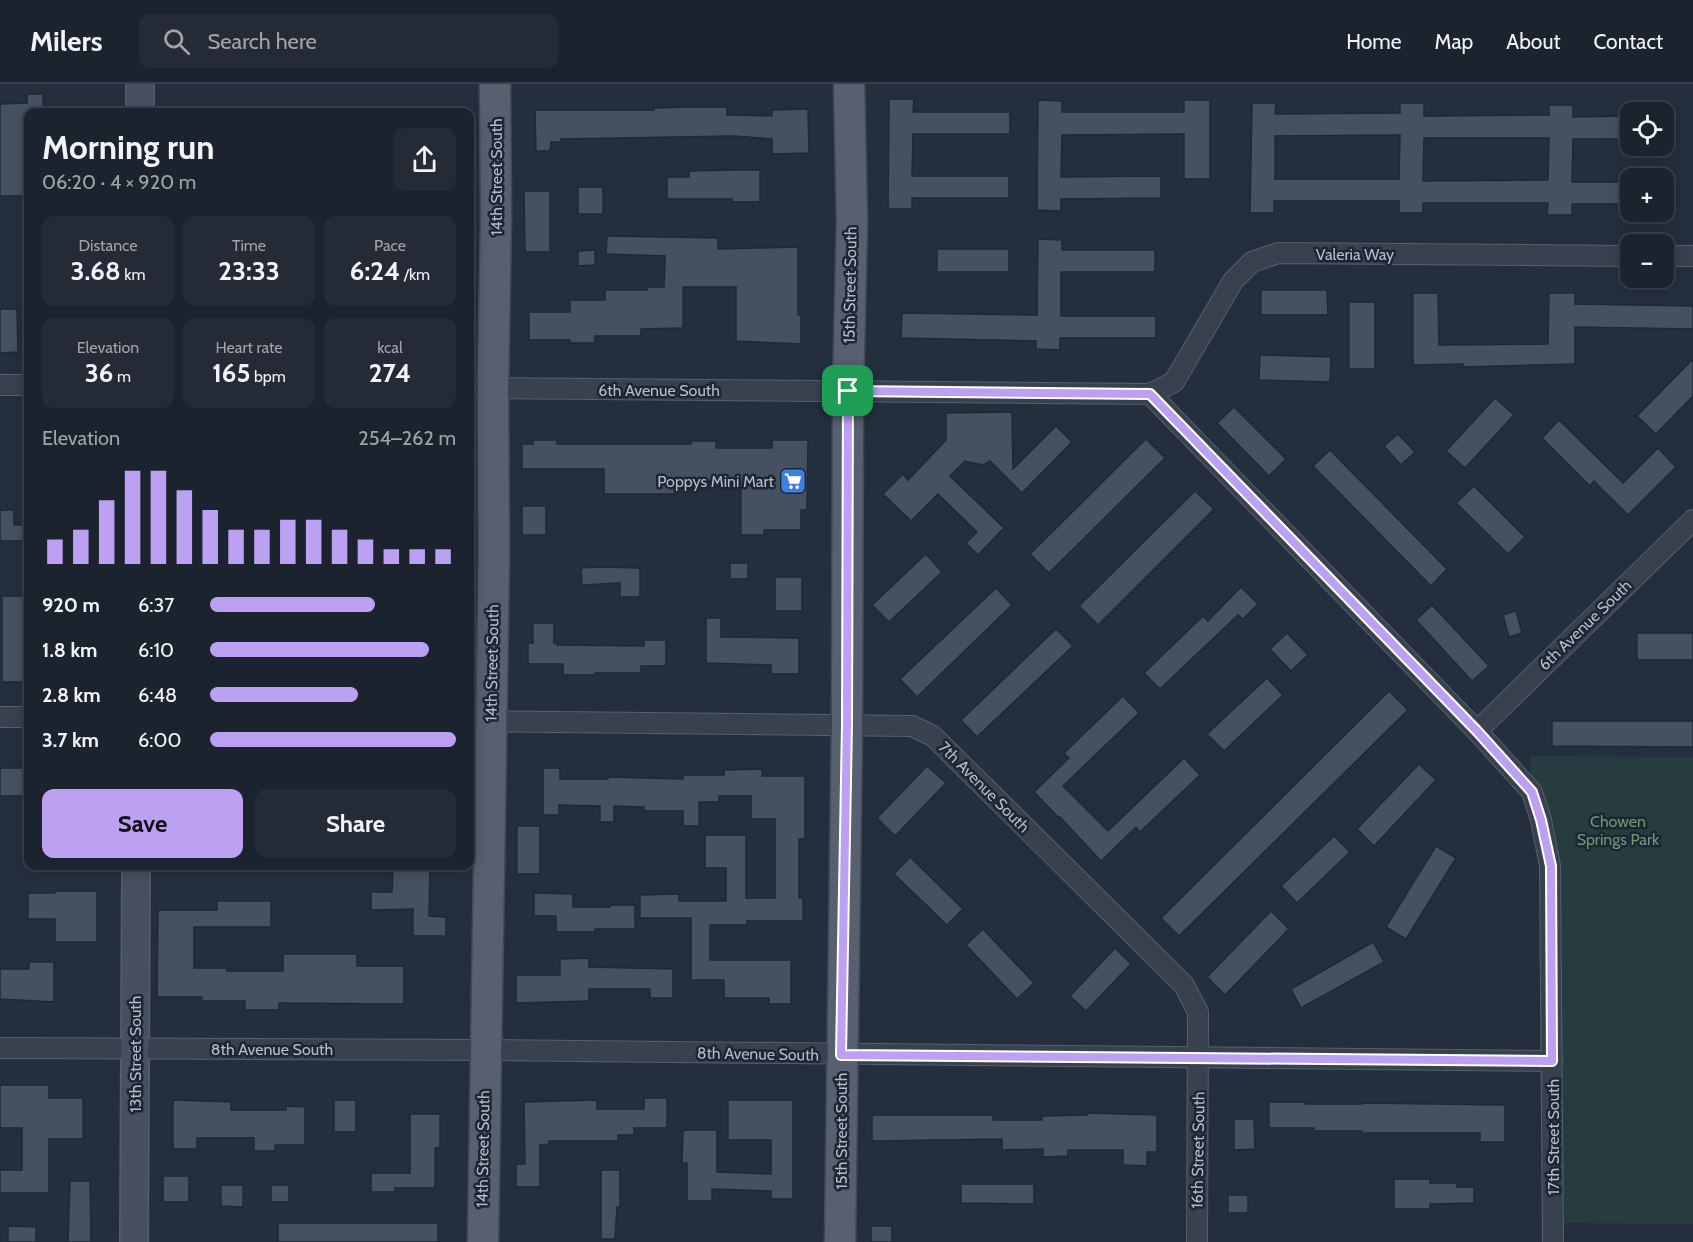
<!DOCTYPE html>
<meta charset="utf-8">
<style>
body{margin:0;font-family:Cabin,sans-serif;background:#242b36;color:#f1f3f6;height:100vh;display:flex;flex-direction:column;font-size:22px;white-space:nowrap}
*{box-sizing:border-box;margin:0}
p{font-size:20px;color:#a0a4aa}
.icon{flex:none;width:33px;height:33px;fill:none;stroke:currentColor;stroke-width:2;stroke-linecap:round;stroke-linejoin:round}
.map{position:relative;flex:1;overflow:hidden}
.side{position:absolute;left:24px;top:24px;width:450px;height:762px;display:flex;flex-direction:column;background:#1b232e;border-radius:12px;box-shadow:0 3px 15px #0003,0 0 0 2px #39404a}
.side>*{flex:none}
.fabs{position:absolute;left:1620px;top:18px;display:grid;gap:12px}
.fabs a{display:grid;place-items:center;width:54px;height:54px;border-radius:12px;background:#1b232e;box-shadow:0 3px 15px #0003,0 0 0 2px #39404a;font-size:30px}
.pin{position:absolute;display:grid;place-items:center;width:51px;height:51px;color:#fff;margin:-26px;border-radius:12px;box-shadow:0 3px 9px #0006}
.round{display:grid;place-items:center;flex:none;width:63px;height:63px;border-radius:12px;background:#242b36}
.summary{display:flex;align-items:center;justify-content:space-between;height:102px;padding:0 18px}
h1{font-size:33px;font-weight:800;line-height:45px}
.figures{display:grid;grid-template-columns:repeat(3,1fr);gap:9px;height:102px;padding:6px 18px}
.figures div{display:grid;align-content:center;border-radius:12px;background:#242b36;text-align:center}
.figures b{font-size:26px;font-weight:800}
.figures small{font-size:16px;font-weight:400}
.figures p{font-size:16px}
.chart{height:168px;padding:12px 18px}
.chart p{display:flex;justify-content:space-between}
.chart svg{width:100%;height:108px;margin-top:6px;stroke:#bca0f2;stroke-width:6}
.primary-button{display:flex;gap:12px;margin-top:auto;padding:12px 18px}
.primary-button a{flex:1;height:69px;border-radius:12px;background:#bca0f2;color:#111;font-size:24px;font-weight:800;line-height:69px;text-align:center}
.primary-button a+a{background:#242b36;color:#f1f3f6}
ul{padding:0 18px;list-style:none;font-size:20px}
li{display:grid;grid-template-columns:96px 72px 1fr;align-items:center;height:45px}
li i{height:15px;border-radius:8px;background:#bca0f2}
header{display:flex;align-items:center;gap:36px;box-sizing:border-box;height:84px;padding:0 30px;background:#1b232e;border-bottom:2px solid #39404a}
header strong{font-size:28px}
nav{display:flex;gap:33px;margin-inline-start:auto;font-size:21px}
.search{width:420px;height:54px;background:#242b36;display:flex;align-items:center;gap:15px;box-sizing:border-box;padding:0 21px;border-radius:12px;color:#a0a4aa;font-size:22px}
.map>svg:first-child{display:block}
.green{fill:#263c3f}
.building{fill:#455162;stroke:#1f2835;stroke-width:1.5;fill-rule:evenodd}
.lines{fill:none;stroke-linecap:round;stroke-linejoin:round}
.street-casing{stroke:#565f6c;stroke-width:22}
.secondary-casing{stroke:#565f6c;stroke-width:30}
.primary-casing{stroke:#414a57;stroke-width:33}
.street{stroke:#38414e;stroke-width:20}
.secondary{stroke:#465061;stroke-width:27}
.primary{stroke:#56606e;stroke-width:30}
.route-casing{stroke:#fff;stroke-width:12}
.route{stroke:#bca0f2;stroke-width:8}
.labels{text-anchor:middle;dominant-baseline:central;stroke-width:5;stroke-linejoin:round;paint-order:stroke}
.street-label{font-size:16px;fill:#b4bcc9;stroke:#1d2633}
.poi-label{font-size:16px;fill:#b4bcc9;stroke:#1d2633;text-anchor:end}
.park-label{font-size:16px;fill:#6b9a76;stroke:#1d2633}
</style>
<header>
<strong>Milers</strong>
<div class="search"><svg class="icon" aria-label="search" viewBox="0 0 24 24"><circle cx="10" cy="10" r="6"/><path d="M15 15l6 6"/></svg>Search here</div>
<nav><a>Home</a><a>Map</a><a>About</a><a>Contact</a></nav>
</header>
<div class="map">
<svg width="1693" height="1158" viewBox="0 0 1693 1158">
<rect width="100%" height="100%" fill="#242f3e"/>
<polygon class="green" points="1530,672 1693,673 1693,1140 1553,1139 1550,782 1532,708"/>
<g class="building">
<polygon points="27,10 43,10 43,28 28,28 28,112 0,112 0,20 27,19"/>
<polygon points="889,15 914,15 913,28 1010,28 1010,50 913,50 912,92 1009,92 1009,114 912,114 912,125 888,125"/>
<polygon points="1038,16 1062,17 1062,28 1184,28 1184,16 1210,16 1210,95 1184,95 1184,50 1062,51 1061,93 1161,92 1161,114 1061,115 1061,127 1037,126"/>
<path d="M1252 19H1276L1275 30 1400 29V19H1424V32L1549 31V21H1573V33L1630 32V55H1573L1572 98H1630V120H1572V131H1547L1548 119H1423V129H1399V117H1274V129H1250ZM1400 51 1399 95H1275V52ZM1424 54H1549L1548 96 1423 97Z"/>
<polygon points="690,23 727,23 727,31 772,32 772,26 808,25 809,69 772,70 772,55 734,52 561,55 561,58 551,58 550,67 536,67 535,26 654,26 654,24"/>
<polygon points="732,86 760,86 760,118 732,118 732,115 667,115 667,93 689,93 689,87"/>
<rect x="578" y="103" width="25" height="27"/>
<polygon points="524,107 550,107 550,168 525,168"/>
<polygon points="607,152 718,154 718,165 798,163 798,231 801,231 801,260 736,257 736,203 683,203 683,244 641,245 641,252 595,252 595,259 570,259 570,256 529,256 529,228 570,228 570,216 605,216 605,206 647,206 647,203 664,203 665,172 606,170"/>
<polygon points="1038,155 1062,156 1062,166 1155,166 1155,188 1061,188 1061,232 1156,232 1156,254 1060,254 1060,266 1036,265 1036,257 901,254 902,229 1037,231"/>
<rect x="937" y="165" width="72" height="23"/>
<polygon points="595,166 595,181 578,182 578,167"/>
<polygon points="1261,206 1327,206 1328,231 1261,231"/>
<polygon points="1413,209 1438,209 1439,261 1548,260 1549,209 1575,209 1575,220 1693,222 1693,245 1575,243 1575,280 1463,283 1463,280 1413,281"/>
<rect x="1349" y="218" width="26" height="67"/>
<polygon points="0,225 17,225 18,268 0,269"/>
<polygon points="1260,271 1331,273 1330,298 1259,296"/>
<polygon points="1693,275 1693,312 1656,350 1637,332"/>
<polygon points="1495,314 1514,331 1465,384 1446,367"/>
<polygon points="1234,323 1286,375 1269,392 1217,339"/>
<polygon points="1012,328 1013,385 1056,342 1072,358 1022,409 990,377 983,381 965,377 950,392 1004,444 978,471 966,459 977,448 938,410 911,437 883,410 903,390 908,396 946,356 946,329"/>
<polygon points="1559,336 1623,399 1658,364 1676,383 1628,431 1594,397 1590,402 1542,354"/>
<polygon points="1398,350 1415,368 1401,381 1384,362"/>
<polygon points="1146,355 1165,374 1049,489 1030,470"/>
<polygon points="533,356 557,356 557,360 691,360 691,357 716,357 716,364 772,364 772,356 808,356 807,426 801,426 801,446 764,446 764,451 741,451 741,403 730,403 730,397 675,397 675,410 604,410 604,385 522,385 522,360 533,360"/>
<polygon points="1330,366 1447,485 1431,502 1313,382"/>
<polygon points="1474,402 1525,453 1508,470 1456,419"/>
<polygon points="1195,407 1214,425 1098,541 1079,522"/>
<rect x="522" y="422" width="24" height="29"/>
<polygon points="0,426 14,426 14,441 28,441 28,457 0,457"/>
<polygon points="926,470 942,488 889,538 872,521"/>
<rect x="730" y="479" width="18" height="16"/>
<polygon points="598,483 640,484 640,513 620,513 620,499 582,501 581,484"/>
<rect x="775" y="493" width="27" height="34"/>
<polygon points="1241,503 1258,520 1243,535 1238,531 1160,605 1144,589 1203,532 1208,537"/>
<polygon points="996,504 1012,521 917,613 900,595"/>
<rect x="2" y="512" width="26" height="86"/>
<polygon points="1432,521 1489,582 1472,597 1416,536"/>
<polygon points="1516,527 1522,549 1509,553 1503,531"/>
<polygon points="706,534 721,534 721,553 799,554 799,590 771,590 771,581 706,579"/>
<polygon points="533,539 554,539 554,559 557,559 557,561 644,562 644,556 666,556 666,582 641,582 641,589 595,589 595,591 563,591 563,580 528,580 528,559 533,559"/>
<polygon points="1056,545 1073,562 977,653 961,636"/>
<polygon points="1287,549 1308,571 1291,587 1270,565"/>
<rect x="1637" y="549" width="56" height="27"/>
<polygon points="1267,594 1283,611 1224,667 1207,650"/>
<polygon points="1389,607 1408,626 1179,852 1161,834"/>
<polygon points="1123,612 1139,629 1063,702 1108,747 1184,674 1200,691 1140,748 1136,743 1101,777 1060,733 1059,734 1034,708 1069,674 1064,669"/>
<polygon points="1552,637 1693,637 1693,663 1552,662"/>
<polygon points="1419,680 1436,696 1374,762 1357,745"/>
<polygon points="927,682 946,699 895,752 877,734"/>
<rect x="0" y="684" width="28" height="28"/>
<polygon points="543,684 560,684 560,695 608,695 608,693 683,695 683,691 724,691 724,686 762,685 762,692 805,692 805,755 799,755 799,814 803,814 803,837 747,837 747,841 710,841 710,876 791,876 791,920 769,920 769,914 724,914 724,896 691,896 691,834 640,834 640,811 679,810 679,817 726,817 726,784 705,784 705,751 746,751 746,814 775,814 775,735 751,735 751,712 719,712 719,718 699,718 699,742 683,742 683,727 644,727 644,723 614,722 614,738 600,738 600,722 559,721 559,731 543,731"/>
<rect x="517" y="742" width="23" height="48"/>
<polygon points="1334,752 1350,768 1297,819 1281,802"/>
<polygon points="1436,762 1456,774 1406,855 1386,843"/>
<polygon points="910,773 963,825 947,841 894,790"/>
<polygon points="393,782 430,782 429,832 446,833 446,852 413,852 413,825 371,826 371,808 392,808"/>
<polygon points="55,807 97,807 97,858 55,858 55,835 28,835 28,809 55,809"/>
<polygon points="534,809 573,810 573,823 610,823 610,821 635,821 635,845 595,845 595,848 556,848 556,832 534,832"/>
<polygon points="217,817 271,817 271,843 194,843 194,884 227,884 227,887 283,887 283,870 357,870 357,882 404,882 404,920 279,919 279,926 245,926 245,917 202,917 202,913 157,913 158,826 217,826"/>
<polygon points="1271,827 1289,845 1225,911 1207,893"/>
<polygon points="983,845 1034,899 1017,915 966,861"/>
<polygon points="1373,858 1384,878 1301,924 1291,905"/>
<polygon points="1115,864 1131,880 1086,927 1070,912"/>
<polygon points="589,874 589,883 673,885 673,914 650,914 650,905 589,905 589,917 516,919 516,891 560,891 560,875"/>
<polygon points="29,878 54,878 54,918 0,915 0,885 29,885"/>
<polygon points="0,1001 49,1001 49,1014 83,1014 83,1055 49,1055 49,1109 0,1109 0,1086 22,1086 22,1044 0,1044"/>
<polygon points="644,1014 667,1014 667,1044 634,1044 634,1051 618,1051 618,1057 549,1057 549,1060 540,1061 540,1103 516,1103 516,1080 525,1080 524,1018 597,1016 597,1025 644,1025"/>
<polygon points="173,1016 231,1018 231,1026 286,1026 286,1022 305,1023 305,1061 275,1061 275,1067 254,1067 254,1054 197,1054 197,1065 173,1065"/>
<rect x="334" y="1016" width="22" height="32"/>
<polygon points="728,1016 793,1016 793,1115 771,1115 771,1107 712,1105 712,1117 687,1117 687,1079 682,1079 683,1046 717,1046 717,1088 771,1090 771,1056 728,1056"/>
<polygon points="1269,1018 1305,1018 1305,1020 1362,1020 1362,1019 1505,1021 1505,1058 1480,1058 1480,1049 1362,1049 1362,1047 1314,1047 1314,1044 1269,1044"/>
<polygon points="1087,1029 1157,1031 1157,1068 1147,1068 1147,1082 1123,1081 1123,1066 1068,1066 1068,1072 1043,1073 1043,1065 1002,1066 1002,1055 872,1057 872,1031 993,1031 993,1036 1042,1036 1042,1032 1087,1031"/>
<polygon points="410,1030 440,1030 440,1064 435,1064 435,1104 395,1104 395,1108 371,1108 371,1089 410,1089"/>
<polygon points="1234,1035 1254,1035 1255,1065 1234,1066"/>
<polygon points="601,1086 620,1086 620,1123 617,1123 615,1155 601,1155"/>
<rect x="163" y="1092" width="26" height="26"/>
<polygon points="1394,1095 1430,1095 1430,1099 1457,1099 1457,1103 1474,1103 1474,1119 1430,1120 1430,1125 1394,1125"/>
<polygon points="70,1097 90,1097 91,1158 68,1158"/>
<polygon points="961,1100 1034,1100 1034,1120 961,1119"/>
<polygon points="221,1101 243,1101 243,1123 221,1122"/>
<rect x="271" y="1101" width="18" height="17"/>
<rect x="1228" y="1111" width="20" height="18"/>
<rect x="278" y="1139" width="160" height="19"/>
<polygon points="8,1142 36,1143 36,1158 8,1158"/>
<rect x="871" y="1142" width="21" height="16"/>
</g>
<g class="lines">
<defs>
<g id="street">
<polyline points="1664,172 1693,172"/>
<polyline points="0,301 28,301"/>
<polyline points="470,304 1150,310 1477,647 1532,708 1541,736 1550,782 1553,1158"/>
<polyline points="1150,310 1174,298 1233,197 1252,178 1278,169 1630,172"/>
<polyline points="0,633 28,633"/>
<polyline points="470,637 912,642 933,652 1184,901 1198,928 1197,1158"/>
<polyline points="1477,647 1693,436"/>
<polyline points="0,964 485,966 1552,977"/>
</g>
<g id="secondary">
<polyline points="140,0 140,28"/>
<polyline points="134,1158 136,782"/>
</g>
<g id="primary">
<polyline points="483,1158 494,470 493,304 496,133 495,0"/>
<polyline points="840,1158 847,640 848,307 852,138 849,0"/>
</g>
</defs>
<use href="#street" class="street-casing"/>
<use href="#secondary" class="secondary-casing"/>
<use href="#primary" class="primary-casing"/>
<use href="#street" class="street"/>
<use href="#secondary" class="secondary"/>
<use href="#primary" class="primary"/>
</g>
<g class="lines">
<defs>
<polygon id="route" points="848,307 1150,310 1477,647 1532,708 1541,736 1551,782 1552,977 841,971 847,640"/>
</defs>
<use href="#route" class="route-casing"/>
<use href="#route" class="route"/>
</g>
<defs>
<symbol id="supermarket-square" viewBox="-11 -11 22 22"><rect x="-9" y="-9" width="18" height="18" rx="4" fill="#3f7fe0" stroke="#1d2633"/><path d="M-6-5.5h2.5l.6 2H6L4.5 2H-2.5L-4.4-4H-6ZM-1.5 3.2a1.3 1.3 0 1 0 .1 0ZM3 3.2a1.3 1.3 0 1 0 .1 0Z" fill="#fff"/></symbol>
</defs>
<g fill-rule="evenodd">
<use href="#supermarket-square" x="778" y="382" width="30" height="30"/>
</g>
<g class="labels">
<g class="street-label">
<text transform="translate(496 93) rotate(-90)">14th Street South</text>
<text x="1355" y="170">Valeria Way</text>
<text transform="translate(850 201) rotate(-89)">15th Street South</text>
<text x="659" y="306">6th Avenue South</text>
<text transform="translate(1585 541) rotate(-44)">6th Avenue South</text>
<text transform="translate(492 579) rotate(-89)">14th Street South</text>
<text transform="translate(984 703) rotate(45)">7th Avenue South</text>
<text x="272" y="965">8th Avenue South</text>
<text transform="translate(135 970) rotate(-90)">13th Street South</text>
<text transform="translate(758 970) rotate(1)">8th Avenue South</text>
<text transform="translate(841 1047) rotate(-90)">15th Street South</text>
<text transform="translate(1553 1053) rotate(-90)">17th Street South</text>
<text transform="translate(483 1065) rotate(-89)">14th Street South</text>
<text transform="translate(1198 1066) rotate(-89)">16th Street South</text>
</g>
<g class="poi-label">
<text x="774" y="397">Poppys Mini Mart</text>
</g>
<g class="park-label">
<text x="1618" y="737">Chowen<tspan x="1618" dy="18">Springs Park</tspan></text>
</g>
</g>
</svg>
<div class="fabs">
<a><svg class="icon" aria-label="locate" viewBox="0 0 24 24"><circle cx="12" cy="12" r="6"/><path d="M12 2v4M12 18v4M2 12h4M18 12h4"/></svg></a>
<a>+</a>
<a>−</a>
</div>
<div class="pin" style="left:848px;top:307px;background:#1e9e55"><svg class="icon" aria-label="arrive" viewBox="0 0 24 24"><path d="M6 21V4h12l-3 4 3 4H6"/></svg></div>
<section class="side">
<div class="summary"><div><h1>Morning run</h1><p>06:20 · 4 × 920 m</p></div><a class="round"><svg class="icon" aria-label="share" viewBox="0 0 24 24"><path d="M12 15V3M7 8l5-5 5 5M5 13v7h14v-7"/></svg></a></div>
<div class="figures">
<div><p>Distance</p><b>3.68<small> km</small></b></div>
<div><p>Time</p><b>23:33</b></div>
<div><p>Pace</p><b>6:24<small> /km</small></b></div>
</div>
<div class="figures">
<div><p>Elevation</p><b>36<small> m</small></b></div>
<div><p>Heart rate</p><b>165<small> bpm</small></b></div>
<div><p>kcal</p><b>274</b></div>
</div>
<div class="chart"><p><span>Elevation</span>254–262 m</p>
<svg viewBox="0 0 160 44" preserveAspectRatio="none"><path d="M5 44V34M15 44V30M25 44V18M35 44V6M45 44V6M55 44V14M65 44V22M75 44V30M85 44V30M95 44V26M105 44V26M115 44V30M125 44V34M135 44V38M145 44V38M155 44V38"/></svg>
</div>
<ul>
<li><b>920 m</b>6:37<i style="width:67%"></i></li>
<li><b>1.8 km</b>6:10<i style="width:89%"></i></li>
<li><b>2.8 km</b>6:48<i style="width:60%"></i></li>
<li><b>3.7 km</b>6:00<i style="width:100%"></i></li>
</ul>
<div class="primary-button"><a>Save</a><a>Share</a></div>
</section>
</div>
